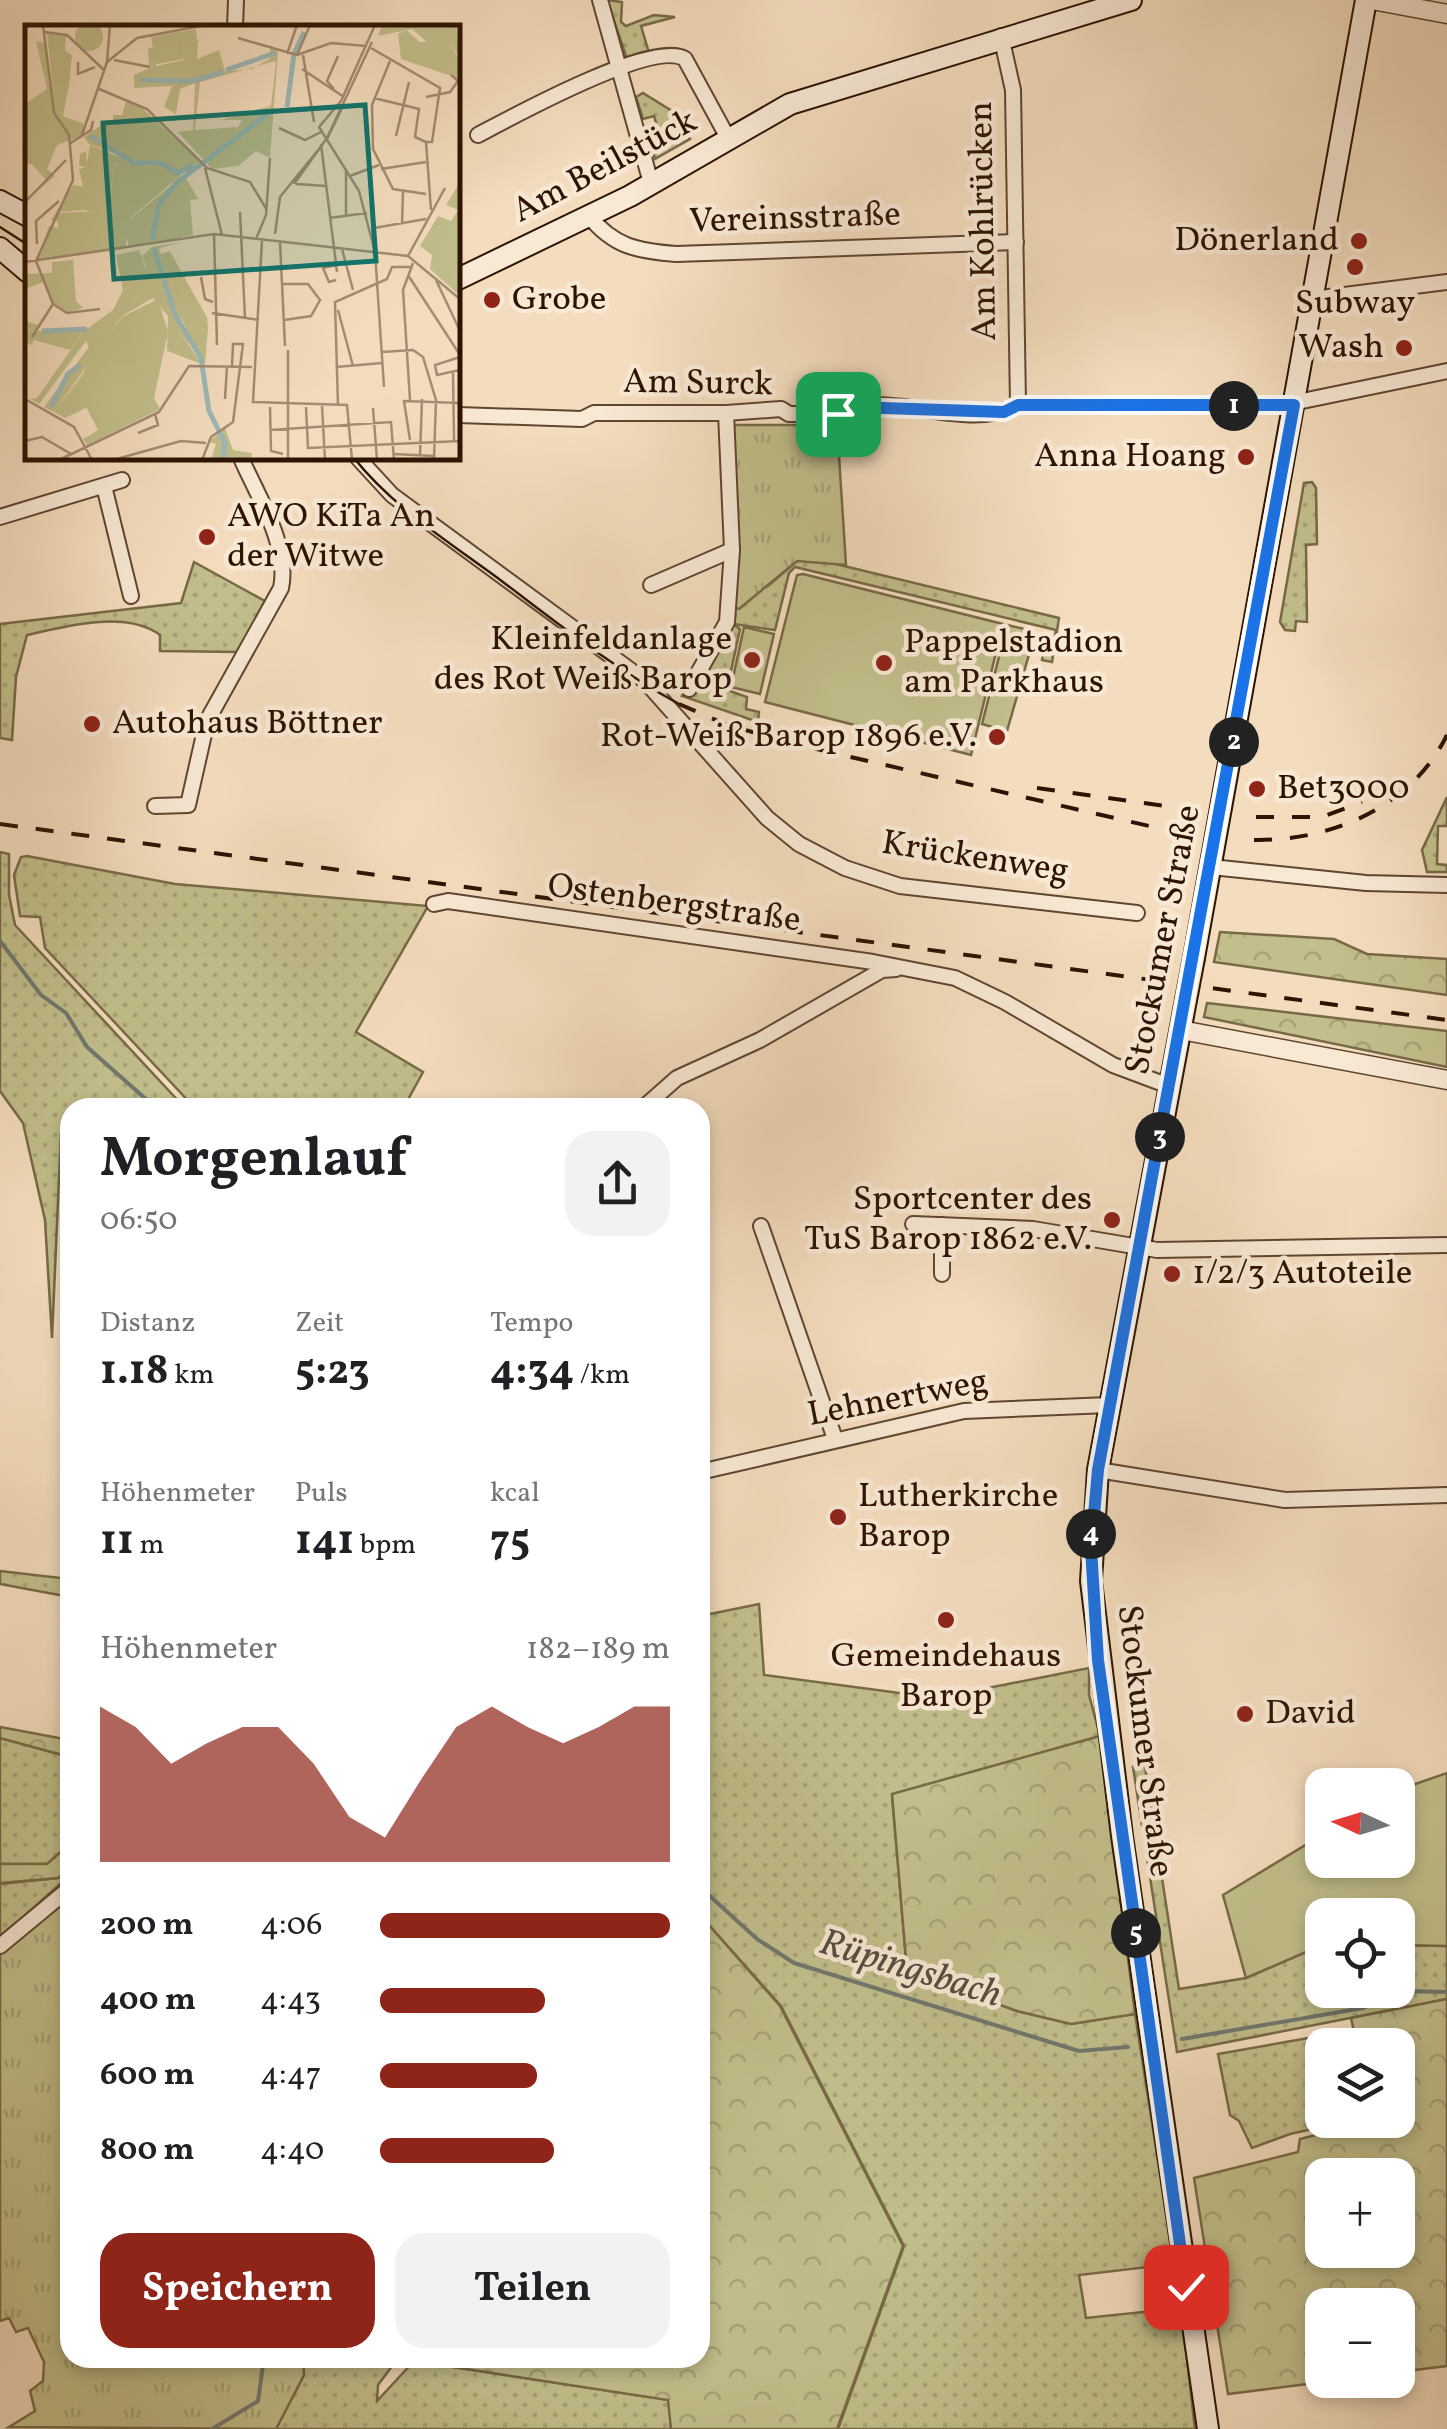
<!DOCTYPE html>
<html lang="de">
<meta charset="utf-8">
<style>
body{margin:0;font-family:Vollkorn,serif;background:#f2f2f2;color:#202124;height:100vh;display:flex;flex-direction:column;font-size:38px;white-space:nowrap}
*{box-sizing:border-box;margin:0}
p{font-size:32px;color:#757577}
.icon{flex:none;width:55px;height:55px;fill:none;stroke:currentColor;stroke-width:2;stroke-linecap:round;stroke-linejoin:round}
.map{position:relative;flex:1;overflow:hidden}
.details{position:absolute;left:60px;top:1098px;width:650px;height:1270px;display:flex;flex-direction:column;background:#fff;border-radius:30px;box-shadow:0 5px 15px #0003}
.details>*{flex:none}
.needle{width:65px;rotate:274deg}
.buttons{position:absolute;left:1305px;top:1768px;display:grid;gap:20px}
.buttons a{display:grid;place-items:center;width:110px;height:110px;border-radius:20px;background:#fff;box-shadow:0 5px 15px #0003;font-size:50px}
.pin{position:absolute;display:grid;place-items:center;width:85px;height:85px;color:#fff;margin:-42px;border-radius:20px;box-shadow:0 5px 15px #0006}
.km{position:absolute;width:50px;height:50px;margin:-25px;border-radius:50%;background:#222;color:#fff;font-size:28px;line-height:50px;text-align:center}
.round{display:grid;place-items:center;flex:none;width:105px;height:105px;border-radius:30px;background:#f2f2f2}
.overview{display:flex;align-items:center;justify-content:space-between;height:170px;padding:0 40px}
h1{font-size:55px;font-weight:700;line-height:75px}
.stats{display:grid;grid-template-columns:repeat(3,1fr);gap:15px;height:170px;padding:10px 40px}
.stats div{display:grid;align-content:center}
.stats b{font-size:42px;font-weight:700}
.stats small{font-size:28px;font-weight:400}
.stats p{font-size:28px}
.chart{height:280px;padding:20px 40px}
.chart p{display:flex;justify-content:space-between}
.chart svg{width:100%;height:180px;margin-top:10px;fill:#8f2418;opacity:.7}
.button{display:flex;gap:20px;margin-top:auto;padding:20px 40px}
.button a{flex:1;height:115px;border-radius:30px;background:#8f2418;color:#fff;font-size:40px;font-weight:700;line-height:115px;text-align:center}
.button a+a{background:#f2f2f2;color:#202124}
ul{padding:0 40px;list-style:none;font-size:32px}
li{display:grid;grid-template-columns:160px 120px 1fr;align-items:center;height:75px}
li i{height:25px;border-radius:12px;background:#8f2418}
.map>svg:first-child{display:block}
.grass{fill:url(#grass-dots);stroke:#786a46;stroke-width:2.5}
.forest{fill:url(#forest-crowns);stroke:#786a46;stroke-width:2.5;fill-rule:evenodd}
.park{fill:url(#park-tufts);stroke:#786a46;stroke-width:2.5}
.pitch{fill:#c2bf8c;stroke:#786a46;stroke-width:2.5}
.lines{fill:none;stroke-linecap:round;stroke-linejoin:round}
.stream{stroke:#70786f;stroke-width:4}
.minor-casing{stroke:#5f4630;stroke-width:18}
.tertiary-casing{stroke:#5f4630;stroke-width:21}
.secondary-casing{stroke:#2d1401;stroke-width:24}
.minor{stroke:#f8e9d5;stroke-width:14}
.tertiary{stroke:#f8e9d5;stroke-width:18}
.secondary{stroke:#f8e9d5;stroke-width:20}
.tram{stroke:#2d1401;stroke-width:2.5}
.rail{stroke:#2d1401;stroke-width:4;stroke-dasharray:18 18;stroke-linecap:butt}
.secondary-bridge-casing{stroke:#2d1401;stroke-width:24;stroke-linecap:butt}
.secondary-bridge{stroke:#f8e9d5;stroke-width:20}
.route-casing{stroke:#fff;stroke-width:20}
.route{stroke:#1a73e8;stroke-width:12}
.poi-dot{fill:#8f2418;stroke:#f8e9d5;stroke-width:4}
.labels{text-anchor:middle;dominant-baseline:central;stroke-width:9;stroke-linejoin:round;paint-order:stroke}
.street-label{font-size:35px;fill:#2d1401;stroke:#f8e9d5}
.poi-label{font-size:35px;fill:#2d1401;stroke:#f8e9d5;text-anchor:start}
.water-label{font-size:38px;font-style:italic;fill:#544e41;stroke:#f8e9d5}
.inset-river{fill:none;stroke:#9dbab8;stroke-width:5}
.inset-road{fill:none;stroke:#a48d72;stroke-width:2.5}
.view{fill:#0f766e;fill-opacity:0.15;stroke:#0f766e;stroke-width:5}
.inset-edge{fill:none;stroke:#2d1401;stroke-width:5}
</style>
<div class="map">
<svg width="1447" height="2429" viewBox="0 0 1447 2429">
<defs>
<pattern id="grass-dots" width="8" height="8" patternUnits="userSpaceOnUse" patternTransform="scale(2.5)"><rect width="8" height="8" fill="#c2bf8c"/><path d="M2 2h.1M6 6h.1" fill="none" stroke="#a7a377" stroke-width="1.8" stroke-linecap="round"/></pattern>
<pattern id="forest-crowns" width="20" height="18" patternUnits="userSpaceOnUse" patternTransform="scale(2.5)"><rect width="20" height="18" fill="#c2bf8c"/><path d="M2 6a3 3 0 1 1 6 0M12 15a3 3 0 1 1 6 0" fill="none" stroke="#a7a377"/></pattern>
<pattern id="park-tufts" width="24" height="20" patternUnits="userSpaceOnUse" patternTransform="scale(2.5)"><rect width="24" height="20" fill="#c2bf8c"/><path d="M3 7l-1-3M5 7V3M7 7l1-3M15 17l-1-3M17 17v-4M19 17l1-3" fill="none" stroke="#a7a377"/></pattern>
</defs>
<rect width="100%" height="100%" fill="#f4ddbe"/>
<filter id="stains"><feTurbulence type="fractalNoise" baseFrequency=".002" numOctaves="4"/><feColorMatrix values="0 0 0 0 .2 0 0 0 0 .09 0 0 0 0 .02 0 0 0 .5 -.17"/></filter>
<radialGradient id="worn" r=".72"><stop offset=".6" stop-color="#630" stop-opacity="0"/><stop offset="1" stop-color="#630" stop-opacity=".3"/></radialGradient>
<g class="grass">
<polygon points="607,0 622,2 621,22 626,26 654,15 675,17 641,26 649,53 627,59"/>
<polygon points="643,93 672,111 690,139 655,159 649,140 660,136 654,116 643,119 636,97"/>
<polygon points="1312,482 1316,488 1317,544 1306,545 1307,622 1296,621 1295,631 1285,630 1280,622 1304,483"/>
<polygon points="815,559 1059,618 1052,662 1042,660 1045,644 1053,645 1056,630 795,567 789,573 775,630 733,624 740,629 727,690 747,697 746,709 759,712 758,722 682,696 697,677 729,604 768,586 797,561"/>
<path d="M194 562 265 601 239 652 160 651V635C126 610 66 626 27 635L16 677 12 740 0 738V624L181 603Z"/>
<polygon points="1447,797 1447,826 1438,826 1437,864 1447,865 1447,872 1427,872 1422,850"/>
<polygon points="0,852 9,854 9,895 15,925 184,1107 70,1108 70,1138 61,1133 52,1338 45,1220 23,1123 0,1091"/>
<polygon points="27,856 175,884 428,906 356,1032 423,1072 404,1107 194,1107 45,948 40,917 20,916 14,875 21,857"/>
<polygon points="0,1571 70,1579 70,1597 0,1584"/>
<polygon points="759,1604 764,1675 937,1698 1089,1668 1089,1695 1100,1736 892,1795 907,1971 1017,2011 1071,2024 1135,2014 1174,2264 1079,2275 1086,2318 1181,2308 1195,2429 838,2429 904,2246 781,2006 700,1915 700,1616"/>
<polygon points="0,1738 70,1757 70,1847 47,1864 0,1864"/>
<polygon points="1133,1767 1145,1767 1179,1989 1246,1978 1322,1945 1322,1990 1398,1990 1398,1945 1447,1946 1447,1999 1177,2052"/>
<polygon points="70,1869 70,1875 0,1938 0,1884 58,1878"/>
<polygon points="1354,2030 1357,2045 1322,2045 1322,2120 1353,2120 1290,2134 1252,2148 1239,2121 1230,2115 1218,2054"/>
<polygon points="303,2358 398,2358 378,2385 377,2401 414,2361 669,2400 671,2429 276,2429 304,2375"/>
</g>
<g class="forest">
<polygon points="1220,932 1334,939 1367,954 1447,959 1447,995 1214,962"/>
<polygon points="1207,1003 1447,1031 1447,1067 1204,1017"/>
<polygon points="0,1727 70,1740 70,1757 0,1738"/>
<polygon points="1100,1736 1135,2014 1071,2024 1017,2011 907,1971 892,1794"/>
<polygon points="67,1846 70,1869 58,1878 0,1883 0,1864 47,1864"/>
<polygon points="700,1915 780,2006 903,2246 837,2429 671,2429 668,2400 414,2361 700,2358"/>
<path d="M1447 1999V2366L1398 2372V2305H1322V2380H1339L1228 2394 1194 2178 1298 2152 1300 2139 1374 2120H1398V2045H1357L1351 2018ZM1398 2175V2250H1322V2175Z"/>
</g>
<g class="park">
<polygon points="734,425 837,425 846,565 797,561 739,609 729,604"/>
<polygon points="70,1893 70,2358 303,2358 304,2375 276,2429 9,2427 35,2411 30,2391 43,2381 44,2362 28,2328 16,2332 9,2318 0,2321 0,1952"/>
</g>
<g class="pitch">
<polygon points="803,574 1003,624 971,755 765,702 797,575"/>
<polygon points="1007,625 1033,631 1034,637 1007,731 982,724"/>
<polygon points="744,627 774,634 760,694 731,687"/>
<polygon points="1447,1773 1447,1946 1398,1945 1398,1915 1322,1915 1322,1945 1246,1978 1223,1895 1322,1835 1322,1860 1398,1860 1398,1790"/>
</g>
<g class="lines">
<g class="stream">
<polyline points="0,941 41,995 66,1013 87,1047 156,1108"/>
<polyline points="700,1887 757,1939 794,1963 1079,2051 1128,2047"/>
<polyline points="1182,2039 1363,2008 1402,1991 1447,1992"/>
<polyline points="212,2429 258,2401 264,2358"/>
</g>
<defs>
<g id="minor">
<polyline points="600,0 651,183"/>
<polyline points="235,28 236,0"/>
<polyline points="1001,36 1013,90 1018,405"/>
<path d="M478 135C512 117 654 39 685 59L728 138"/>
<path d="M589 216C614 247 638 251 676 254L1016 242"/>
<polyline points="1313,299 1447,282"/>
<path d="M458 415 582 419 594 413H726L781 409 789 414H838C887 387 965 433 1018 405L1278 406 1447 371"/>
<polyline points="358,458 392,495 645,681 767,818 799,844 845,868 900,886 1137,913"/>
<polyline points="104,486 131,596"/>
<polyline points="0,517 122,480"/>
<polyline points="651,585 732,550"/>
<polyline points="689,689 727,622 732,550 726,413"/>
<path d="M155 806 188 805 207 721 281 588C290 546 257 495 241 458"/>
<polyline points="1211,867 1366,883 1447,885"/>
<polyline points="434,904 448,901 873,962 955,978 1005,1002 1113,1065 1169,1086"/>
<polyline points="643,1108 677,1078 760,1040 882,970 896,969"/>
<polyline points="913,1224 1033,1229 1157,1250 1447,1245"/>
<polyline points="761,1226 835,1439"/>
<polyline points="942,1274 942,1225"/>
<polyline points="1098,1470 1285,1500 1447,1495"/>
<polyline points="700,1472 964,1411 1109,1405"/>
<polyline points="0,1946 70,1888"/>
</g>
<g id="tertiary">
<polyline points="1372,0 1447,14"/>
<polyline points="1181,1030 1447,1080"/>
</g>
<g id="secondary">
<polyline points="0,201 28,216"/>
<polyline points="0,248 28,272"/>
<polyline points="458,279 630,196 790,104 1131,0"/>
<polyline points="1194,958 1366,0"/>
<polyline points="1186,1000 1098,1470 1091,1581 1122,1836 1208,2429"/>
</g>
</defs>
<use href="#minor" class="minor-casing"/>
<use href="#tertiary" class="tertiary-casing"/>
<use href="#secondary" class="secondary-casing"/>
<use href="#minor" class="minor"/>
<use href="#tertiary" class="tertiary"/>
<use href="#secondary" class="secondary"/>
<g class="tram">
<polyline points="0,227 28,245"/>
<path d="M354 458C392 506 446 540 495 576 555 621 613 668 679 704"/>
</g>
<g class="rail">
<polyline points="679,704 725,724 786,742 1175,832"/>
<polyline points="1037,788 1179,808"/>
<polyline points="1256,817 1322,817 1362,802"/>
<polyline points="0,824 1447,1020"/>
<path d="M1254 840C1331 841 1411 808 1447 735"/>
</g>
<defs>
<polyline id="secondary-bridge" points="1186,1000 1194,958"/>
</defs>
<use href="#secondary-bridge" class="secondary-bridge-casing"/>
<use href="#secondary-bridge" class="secondary-bridge"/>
</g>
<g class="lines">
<defs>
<polyline id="route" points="838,414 852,407 1004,412 1018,405 1294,405 1098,1470 1091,1549 1098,1660 1186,2287"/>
</defs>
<use href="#route" class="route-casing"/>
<use href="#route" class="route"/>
</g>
<g class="poi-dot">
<circle cx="1359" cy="241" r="10"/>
<circle cx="1355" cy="267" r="10"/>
<circle cx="492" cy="300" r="10"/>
<circle cx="1404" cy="348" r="10"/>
<circle cx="1246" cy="457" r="10"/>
<circle cx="207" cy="537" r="10"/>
<circle cx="752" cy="660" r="10"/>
<circle cx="884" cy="663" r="10"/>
<circle cx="92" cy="724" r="10"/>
<circle cx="997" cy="737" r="10"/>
<circle cx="1257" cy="789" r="10"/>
<circle cx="1112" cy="1220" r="10"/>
<circle cx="1172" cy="1274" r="10"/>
<circle cx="838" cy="1517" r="10"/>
<circle cx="946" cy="1620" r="10"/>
<circle cx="1245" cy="1714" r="10"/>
</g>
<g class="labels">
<g class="street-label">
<text transform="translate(605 167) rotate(-28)">Am Beilstück</text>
<text transform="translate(795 219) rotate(-2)">Vereinsstraße</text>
<text transform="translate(984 221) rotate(-91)">Am Kohlrücken</text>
<text transform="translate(698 384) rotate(1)">Am Surck</text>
<text transform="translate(975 858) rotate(9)">Krückenweg</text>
<text transform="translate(674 904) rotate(8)">Ostenbergstraße</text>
<text transform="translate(1164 940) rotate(-79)">Stockumer Straße</text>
<text transform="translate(898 1399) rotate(-11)">Lehnertweg</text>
<text transform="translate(1144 1741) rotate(83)">Stockumer Straße</text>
</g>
<g class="poi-label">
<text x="1339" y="241" text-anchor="end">Dönerland</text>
<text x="512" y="300">Grobe</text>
<text x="1355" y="304" text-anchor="middle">Subway</text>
<text x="1384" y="348" text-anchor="end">Wash</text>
<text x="1226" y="457" text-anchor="end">Anna Hoang</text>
<text x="227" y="517">AWO KiTa An<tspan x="227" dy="40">der Witwe</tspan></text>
<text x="732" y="640" text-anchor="end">Kleinfeldanlage<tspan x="732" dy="40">des Rot Weiß Barop</tspan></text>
<text x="904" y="643">Pappelstadion<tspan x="904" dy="40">am Parkhaus</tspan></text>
<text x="112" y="724">Autohaus Böttner</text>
<text x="977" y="737" text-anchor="end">Rot-Weiß Barop 1896 e.V.</text>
<text x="1277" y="789">Bet3000</text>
<text x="1092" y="1200" text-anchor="end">Sportcenter des<tspan x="1092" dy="40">TuS Barop 1862 e.V.</tspan></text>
<text x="1192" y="1274">1/2/3 Autoteile</text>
<text x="858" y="1497">Lutherkirche<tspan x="858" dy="40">Barop</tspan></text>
<text x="946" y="1657" text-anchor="middle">Gemeindehaus<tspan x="946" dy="40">Barop</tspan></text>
<text x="1265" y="1714">David</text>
</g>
<g class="water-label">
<text transform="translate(910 1970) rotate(17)">Rüpingsbach</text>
</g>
</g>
<g transform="translate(25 25)">
<rect width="435" height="435" fill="#f4ddbe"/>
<path d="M50 12a14 14 0 1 1 28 0a14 14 0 1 1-28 0ZM381 5 395 17 423 16 435 35V54L376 34 373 9ZM22 8 41 11 40 26 47 30 44 60 30 61 29 75ZM173 15 172 34 194 25 200 46 227 44 244 34 246 20 253 27 245 133 231 126 213 141 187 144 153 107 168 105 170 58 155 64 151 89 139 82 147 61 109 63V50L129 41 124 42 123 23 130 22 131 41 159 35 157 17ZM251 36 246 81 196 95H217L213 102 170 105 175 57ZM65 120 101 135 88 141 86 170 72 172 58 161 54 144 61 142 54 141 55 129 61 126 62 138ZM175 137 161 153 173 174 165 175 168 210 104 223 102 213 100 224 11 236 24 201 33 203 34 188 77 186 105 194ZM435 157V271L405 244 407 230 395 221 413 191 426 196 433 185 421 180ZM158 217 134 223 157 298 164 306 183 304 180 339 156 309 132 241 122 244 117 231 127 222ZM48 235 51 276 58 283 43 287 27 277 18 257 0 264V249L27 248V237ZM58 349 76 376 40 393 29 387ZM129 373 135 384 62 420 58 414Z" fill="#c2bf8c" fill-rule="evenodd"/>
<path d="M101 135 156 150 104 194 59 185 34 187 35 198 26 195 48 160 67 163 72 172 86 170 88 142ZM153 189 161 211 131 217 134 192ZM114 225 121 244 132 241 156 309 177 339 142 326 143 291 128 273 97 291 29 387 19 382 64 322 61 316 14 379 5 374 12 373 59 306 88 285 98 265 91 230ZM167 266 182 292 183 304 163 306 150 282 148 274ZM200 403 208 425 227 428 226 435H186L191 419 184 417Z" fill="#c2bf8c"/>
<path d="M171 4 172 15 157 17 159 34 131 39 126 12ZM133 274 143 307 129 373 74 407 61 382 75 375 58 349 62 339 97 292Z" fill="#c2bf8c"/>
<path d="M357 0H432L435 32 424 18 402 17 387 4 353 11ZM11 16 20 18 29 69 30 61 44 60 38 91 59 99 57 111 32 120 22 144 30 151 10 168 21 155 7 139 0 140V79L22 64ZM101 76 114 80 175 137 150 150 64 119 59 112 78 99 88 101V90H97ZM0 296 13 300 12 306H59L45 325 9 315 7 320 0 318Z" fill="#c2bf8c"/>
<path d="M145 226 167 266 148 274 136 229Z" fill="#c2bf8c"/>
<path class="inset-river" d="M201 45 250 28M116 55 167 56 198 47M262 82 269 29 279 7M64 110 109 138H135L153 148 169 140M127 215 134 180 151 158 248 85M129 223 150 290 176 333 184 386 200 418 198 435M17 306 62 304M26 382 43 349 55 340"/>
<path class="inset-road" d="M18 0 29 88 44 110 48 155 11 236 28 279M19 7 42 10 79 45M213 13 272 30 306 18 341 21M346 23 415 63 407 117H401M262 29 272 0M272 30 285 0M278 30 289 97M89 35 125 42M365 36 347 80 348 124 368 164 401 169M53 37V49L70 42M82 37 112 13 181 0M82 37 85 0M277 44 319 72M74 64 122 84 182 143 225 157 242 185M309 64 302 56 313 31M401 72 425 67 433 56 426 50M349 73 394 84 390 112 401 117M254 103 280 115 296 107M57 110 82 37M371 111 384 57M302 114 318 81M401 117 406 185M44 119 66 105 68 96M296 119 312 247M180 143 197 210M356 144 401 137M321 145V191M325 151 354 140M269 159 302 113 347 17M271 159 301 161M0 177 41 135M215 187 220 293M304 193 342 188M377 198 378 167M349 203 401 194M189 209 192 320M250 209 255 172 298 119M231 214 241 190 245 133M237 215 228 377 322 380 327 435M255 217 260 321M12 219 11 196 34 176M317 224 328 265M350 227 359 362M350 227 334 166 294 102 316 76 350 0M383 231 420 163M0 237 189 209 383 231 435 274M383 250 435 330M176 252 180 274 188 277M311 255 304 257 298 243 311 240M411 255 435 306M256 259H283L295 275 286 291 259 295M28 279 42 288 75 284M313 285 328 341M187 288 234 295M7 312 28 279M356 327 388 325 398 332 411 375 409 435M435 332 410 340 412 350 435 345M311 342 357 338M428 347 429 415M0 374 49 402 67 435M200 374 202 341M385 375 378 265 388 238M313 380 310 277 362 254 367 242H386M297 381 300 435M245 382 246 426 258 429M281 382 283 423 435 416M348 383 352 435M245 405 366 397 369 435M113 408 133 400 130 389M385 415 379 376 435 378M0 416 17 412 46 429M369 429 409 431M395 431 397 374M34 435 134 387 164 341 227 342M88 435 156 416 181 418M177 435 186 412 208 397 218 319H208L207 342M263 435V325"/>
<path class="view" d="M340 80 351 236 89 254 78 98Z"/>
<rect width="435" height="435" class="inset-edge"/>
</g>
<rect width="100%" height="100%" filter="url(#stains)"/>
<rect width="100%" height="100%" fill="url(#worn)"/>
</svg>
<div class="buttons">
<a><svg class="needle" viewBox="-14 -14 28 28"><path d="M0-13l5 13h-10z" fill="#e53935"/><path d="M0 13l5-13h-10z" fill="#757577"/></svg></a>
<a><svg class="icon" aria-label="locate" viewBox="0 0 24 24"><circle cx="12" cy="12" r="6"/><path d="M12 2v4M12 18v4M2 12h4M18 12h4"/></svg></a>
<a><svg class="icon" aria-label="layers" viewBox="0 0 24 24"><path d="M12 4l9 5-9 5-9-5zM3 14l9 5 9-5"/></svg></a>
<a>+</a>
<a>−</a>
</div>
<div class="pin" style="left:838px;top:414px;background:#1e9e55"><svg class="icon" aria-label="arrive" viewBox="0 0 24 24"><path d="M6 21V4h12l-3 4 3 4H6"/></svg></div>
<div class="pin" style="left:1186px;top:2287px;background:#d93025"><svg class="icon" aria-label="check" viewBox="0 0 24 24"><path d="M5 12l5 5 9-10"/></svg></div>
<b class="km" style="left:1234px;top:406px">1</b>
<b class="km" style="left:1234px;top:742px">2</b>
<b class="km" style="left:1160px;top:1137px">3</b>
<b class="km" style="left:1091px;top:1534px">4</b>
<b class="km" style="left:1136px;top:1933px">5</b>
<section class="details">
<div class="overview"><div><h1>Morgenlauf</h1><p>06:50</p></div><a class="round"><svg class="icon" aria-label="share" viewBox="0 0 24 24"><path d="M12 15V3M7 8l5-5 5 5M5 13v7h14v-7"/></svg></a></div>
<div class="stats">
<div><p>Distanz</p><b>1.18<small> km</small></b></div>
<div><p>Zeit</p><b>5:23</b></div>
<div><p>Tempo</p><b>4:34<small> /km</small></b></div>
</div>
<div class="stats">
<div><p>Höhenmeter</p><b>11<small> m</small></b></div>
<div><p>Puls</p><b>141<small> bpm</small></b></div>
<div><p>kcal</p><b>75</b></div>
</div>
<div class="chart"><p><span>Höhenmeter</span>182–189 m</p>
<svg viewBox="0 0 160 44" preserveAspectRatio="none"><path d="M0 44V6L10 11L20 20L30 15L40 11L50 11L60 20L70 33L80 38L90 24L100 11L110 6L120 11L130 15L140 11L150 6L160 6V44z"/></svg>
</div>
<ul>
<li><b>200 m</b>4:06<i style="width:100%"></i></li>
<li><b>400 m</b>4:43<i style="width:57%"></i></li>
<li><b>600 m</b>4:47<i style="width:54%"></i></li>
<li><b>800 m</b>4:40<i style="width:60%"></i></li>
</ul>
<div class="button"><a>Speichern</a><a>Teilen</a></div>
</section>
</div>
